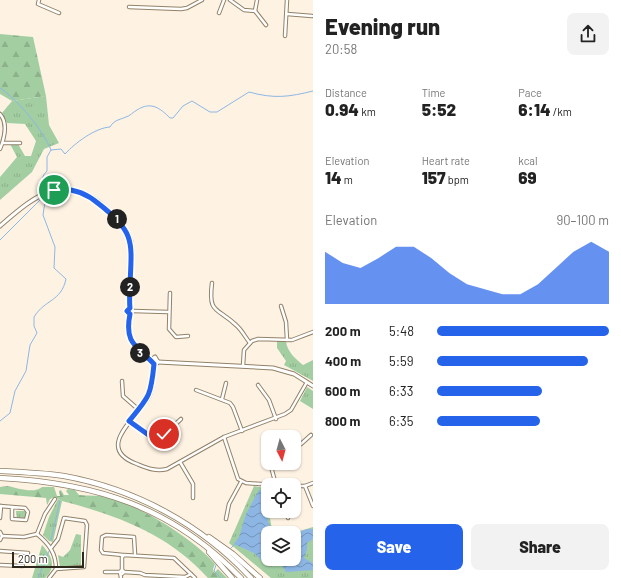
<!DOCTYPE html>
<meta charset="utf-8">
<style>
body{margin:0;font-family:Barlow,sans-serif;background:#f2f2f2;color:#222;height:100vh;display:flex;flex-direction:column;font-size:15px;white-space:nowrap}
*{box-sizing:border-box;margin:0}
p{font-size:13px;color:#767676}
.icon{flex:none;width:22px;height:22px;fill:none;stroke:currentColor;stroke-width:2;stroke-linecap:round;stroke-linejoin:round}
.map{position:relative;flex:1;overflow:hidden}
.side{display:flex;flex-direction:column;background:#fff;width:308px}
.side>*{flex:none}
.needle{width:26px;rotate:174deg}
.tools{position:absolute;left:261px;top:430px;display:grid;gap:8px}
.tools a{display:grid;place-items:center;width:40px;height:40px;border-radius:8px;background:#fff;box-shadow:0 1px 3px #0004;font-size:20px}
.scale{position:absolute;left:12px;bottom:10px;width:72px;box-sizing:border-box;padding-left:4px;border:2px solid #2d271c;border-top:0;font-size:11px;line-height:14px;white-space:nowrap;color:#2d271c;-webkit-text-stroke:3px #fff;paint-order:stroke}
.pin{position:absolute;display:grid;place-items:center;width:34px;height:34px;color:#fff;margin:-17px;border:2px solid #fff;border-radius:50%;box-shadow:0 1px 4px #0007}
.km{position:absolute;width:20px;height:20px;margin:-10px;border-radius:50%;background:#222;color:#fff;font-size:11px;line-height:20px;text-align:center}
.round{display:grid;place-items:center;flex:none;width:42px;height:42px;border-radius:8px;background:#f2f2f2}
.headline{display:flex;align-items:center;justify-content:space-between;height:68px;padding:0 12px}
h1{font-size:22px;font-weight:800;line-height:30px}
.metrics{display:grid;grid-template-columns:repeat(3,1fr);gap:6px;height:68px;padding:4px 12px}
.metrics div{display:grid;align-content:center}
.metrics b{font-size:17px;font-weight:800}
.metrics small{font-size:11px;font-weight:400}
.metrics p{font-size:11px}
.chart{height:112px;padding:8px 12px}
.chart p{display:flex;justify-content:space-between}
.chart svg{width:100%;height:72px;margin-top:4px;fill:#2563eb;opacity:.7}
.primary-button{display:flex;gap:8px;margin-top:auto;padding:8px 12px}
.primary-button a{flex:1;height:46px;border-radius:8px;background:#2563eb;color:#fff;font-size:16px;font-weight:800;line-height:46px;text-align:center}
.primary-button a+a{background:#f2f2f2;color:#222}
ul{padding:0 12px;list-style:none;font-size:13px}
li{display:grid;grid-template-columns:64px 48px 1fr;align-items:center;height:30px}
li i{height:10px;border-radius:5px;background:#2563eb}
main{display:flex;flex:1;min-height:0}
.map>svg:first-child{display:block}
.forest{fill:url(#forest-firs)}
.park{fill:url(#park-tufts);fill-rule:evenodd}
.water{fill:url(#water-waves)}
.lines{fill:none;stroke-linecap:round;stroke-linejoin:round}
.stream{stroke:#8db6e4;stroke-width:1}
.minor-casing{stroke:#918168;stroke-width:4.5}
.tertiary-casing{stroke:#918168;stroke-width:5}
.motorway-casing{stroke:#918168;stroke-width:6}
.minor{stroke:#fff;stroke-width:2.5}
.tertiary{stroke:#fff;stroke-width:3}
.motorway{stroke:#fff;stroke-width:4.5}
.route-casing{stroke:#fff;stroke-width:8}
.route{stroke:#2563eb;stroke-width:5}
</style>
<main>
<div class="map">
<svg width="313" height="578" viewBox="0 0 313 578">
<defs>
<pattern id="forest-firs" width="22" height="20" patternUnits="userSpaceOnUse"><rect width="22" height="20" fill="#a2cea2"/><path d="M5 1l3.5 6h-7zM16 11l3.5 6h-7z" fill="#8cb18b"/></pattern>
<pattern id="park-tufts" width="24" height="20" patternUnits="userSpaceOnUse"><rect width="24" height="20" fill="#a2cea2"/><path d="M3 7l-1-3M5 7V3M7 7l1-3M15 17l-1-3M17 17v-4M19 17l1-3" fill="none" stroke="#8cb18b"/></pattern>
<pattern id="water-waves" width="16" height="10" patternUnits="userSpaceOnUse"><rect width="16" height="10" fill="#8db6e4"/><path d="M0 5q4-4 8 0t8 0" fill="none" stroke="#7494b8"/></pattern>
</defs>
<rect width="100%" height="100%" fill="#fef3e3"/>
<g class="forest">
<polygon points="0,34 33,37 46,96 12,101 0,94"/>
<path d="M8 486C17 488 34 494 42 487H54L57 496H60L59 491 61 490 64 495H69L66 491 68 489 75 490 79 495C88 496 98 495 106 497 138 504 194 539 215 564L213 569 214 573 218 569 227 578H208C168 534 119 516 62 501L55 497 50 499 47 505 46 498 0 494V487Z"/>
</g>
<g class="park">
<polygon points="46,96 49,125 59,143 44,149 32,172 0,200 0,177 17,157 10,144 18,144 25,156 31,156 36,141 25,124 7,123 2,113 12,101"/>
<path d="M277 341H286C287 352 296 359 303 365L313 360V381L284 365 286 361 277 348Z"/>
<polygon points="307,387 313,391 313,409 300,401"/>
<path d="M254 486 265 488 272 530 296 532 313 527V578H271L229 543ZM268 533H294V559H268Z"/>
<polygon points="58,499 62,501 53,542 49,541 43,535 49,517"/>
<polygon points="16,511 26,511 27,512 25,519 17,519"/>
<polygon points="76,534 81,535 81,566 60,567 58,555 63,557 70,550"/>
<path d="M42 545C52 556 57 567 45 578H32Z"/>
</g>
<g class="water">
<polygon points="259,490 261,491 271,533 268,533 268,559 277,559 266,565 254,553 234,544 239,537 246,514"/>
<polygon points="307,529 313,529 313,539 307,543 307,549 304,558 313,563 313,570 286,572 278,559 294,559 294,534"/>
</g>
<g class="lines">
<g class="stream">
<path d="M0 88C18 100 43 130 51 150"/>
<path d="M44 187C41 180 42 176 47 171V157L51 150 61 149 65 154C75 143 95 128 110 127 114 120 119 120 126 117 130 116 133 112 137 110 151 101 160 108 170 118H173L183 106 192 101 210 112H217L249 92C274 99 289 97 313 91"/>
<polyline points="0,240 45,195"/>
<path d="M0 421 10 413 15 391 26 371 30 345 37 333 34 326V317C45 299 61 302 66 279L54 268 55 247 43 215 46 195"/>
<polyline points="51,540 60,501"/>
<polyline points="231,548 235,544"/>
<polyline points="216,565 214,571 221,578"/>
<polyline points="38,578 49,551"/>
</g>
<defs>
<g id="minor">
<polyline points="39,0 38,4 59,13"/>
<polyline points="230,0 244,10 255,11 266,25"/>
<polyline points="129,7 181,9 187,8 202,0"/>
<polyline points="255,11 257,0"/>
<polyline points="219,13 224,0"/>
<polyline points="287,14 312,16"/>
<polyline points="285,36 287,0"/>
<path d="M0 114C8 123 4 139 0 149"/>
<polyline points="3,143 20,143"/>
<path d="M212 283C208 314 217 307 236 325 242 330 245 337 250 343"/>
<polyline points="170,293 169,329 176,337 188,336"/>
<polyline points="281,306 286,322 287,340"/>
<polyline points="133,311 168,312"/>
<path d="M153 364C153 374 154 388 149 397 138 417 93 448 137 464 147 468 156 472 167 469L224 437 285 414 291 410 307 382"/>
<polyline points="243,366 244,350 252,341 258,339 292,340 313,332"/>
<polyline points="122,381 123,396 139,410"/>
<polyline points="258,385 269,400 276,419"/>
<polyline points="196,390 230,403 233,407 242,431"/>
<polyline points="222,399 226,383"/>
<path d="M129 421C154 439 158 441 181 419"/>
<polyline points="224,437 238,479 246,483 274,485"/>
<polyline points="294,446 301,444 311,435"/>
<polyline points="180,462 193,484 193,498"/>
<polyline points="270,463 276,485"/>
<polyline points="294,486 305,486 313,483"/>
<polyline points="305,486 313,506"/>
<polyline points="0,506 25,508 28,512 26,520 12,519 12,507"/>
<polyline points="286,511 288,518"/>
<polyline points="0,518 1,506"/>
<polyline points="226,519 229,504 241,482"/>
<polyline points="0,532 2,536 0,540"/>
<path d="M37 534C49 544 56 553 56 569L49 578"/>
<polyline points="2,536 24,537 37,534 45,514 55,499"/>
<polyline points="51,548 58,539 64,518 85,521 87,525 84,567 56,569"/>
<polyline points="0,551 28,553"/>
<polyline points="123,555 103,553 101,550 102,537 106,535 134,537 135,554"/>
<polyline points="0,565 23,566"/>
<polyline points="122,570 122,557 124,555 174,558 195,578"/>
<polyline points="105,572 120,572"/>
<polyline points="124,572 140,573 145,575 185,577 191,574"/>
<polyline points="121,578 120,572 122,570 124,572 122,574"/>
</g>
<g id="tertiary">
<path d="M0 226C37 194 67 168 110 212 118 221 128 228 131 241 135 263 126 286 130 308"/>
<path d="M129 314C127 329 129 343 141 353 145 357 150 359 153 364H156L158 362"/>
<polyline points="129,314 133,311 130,308"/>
<polyline points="151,360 155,357 158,362"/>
<polyline points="158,362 273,368 294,374 313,386"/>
</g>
<g id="motorway">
<path d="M0 471C21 472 43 473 64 476 135 489 201 524 251 578"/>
<path d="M0 478C97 483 172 507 241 578"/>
<polyline points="209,537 233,554 260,578"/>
<polyline points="209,552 232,578"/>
</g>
</defs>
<use href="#minor" class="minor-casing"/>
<use href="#tertiary" class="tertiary-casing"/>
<use href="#motorway" class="motorway-casing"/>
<use href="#minor" class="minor"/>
<use href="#tertiary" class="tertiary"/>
<use href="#motorway" class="motorway"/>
</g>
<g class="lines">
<defs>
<path id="route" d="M54 190C72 187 86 193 99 204 135 232 132 241 130 284 130 292 129 300 130 308L127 311 130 314C124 344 137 346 154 364 151 396 149 397 129 421L150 436 164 434"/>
</defs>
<use href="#route" class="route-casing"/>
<use href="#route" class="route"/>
</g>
</svg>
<div class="tools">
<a><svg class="needle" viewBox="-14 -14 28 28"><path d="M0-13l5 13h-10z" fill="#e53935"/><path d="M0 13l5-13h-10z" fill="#767676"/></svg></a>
<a><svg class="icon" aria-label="locate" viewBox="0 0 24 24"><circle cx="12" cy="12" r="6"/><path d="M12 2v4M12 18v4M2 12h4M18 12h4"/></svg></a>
<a><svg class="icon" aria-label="layers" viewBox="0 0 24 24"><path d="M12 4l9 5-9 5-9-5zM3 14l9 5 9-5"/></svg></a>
</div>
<div class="scale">200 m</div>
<div class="pin" style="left:54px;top:190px;background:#1e9e55"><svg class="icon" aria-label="arrive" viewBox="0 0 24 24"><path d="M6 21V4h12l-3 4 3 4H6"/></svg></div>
<div class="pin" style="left:164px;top:434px;background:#d93025"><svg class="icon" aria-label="check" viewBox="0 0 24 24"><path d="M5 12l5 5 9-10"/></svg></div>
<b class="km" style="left:117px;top:219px">1</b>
<b class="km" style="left:130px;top:287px">2</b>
<b class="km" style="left:140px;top:353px">3</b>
</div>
<section class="side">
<div class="headline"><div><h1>Evening run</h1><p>20:58</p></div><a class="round"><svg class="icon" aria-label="share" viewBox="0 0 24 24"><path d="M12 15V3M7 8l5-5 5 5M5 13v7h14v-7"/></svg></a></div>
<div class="metrics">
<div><p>Distance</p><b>0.94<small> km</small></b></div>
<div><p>Time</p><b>5:52</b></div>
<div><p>Pace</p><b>6:14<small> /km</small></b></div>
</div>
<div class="metrics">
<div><p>Elevation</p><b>14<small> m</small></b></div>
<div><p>Heart rate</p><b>157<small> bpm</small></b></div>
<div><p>kcal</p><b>69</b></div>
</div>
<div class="chart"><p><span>Elevation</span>90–100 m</p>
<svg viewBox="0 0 160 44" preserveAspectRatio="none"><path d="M0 44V12L10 19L20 22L30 16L40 9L50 9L60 16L70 25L80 32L90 35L100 38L110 38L120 32L130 22L140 12L150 6L160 12V44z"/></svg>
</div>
<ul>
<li><b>200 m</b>5:48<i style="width:100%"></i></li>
<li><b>400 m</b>5:59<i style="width:88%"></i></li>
<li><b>600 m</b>6:33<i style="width:61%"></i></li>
<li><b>800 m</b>6:35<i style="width:60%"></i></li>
</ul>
<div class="primary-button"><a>Save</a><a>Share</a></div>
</section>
</main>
